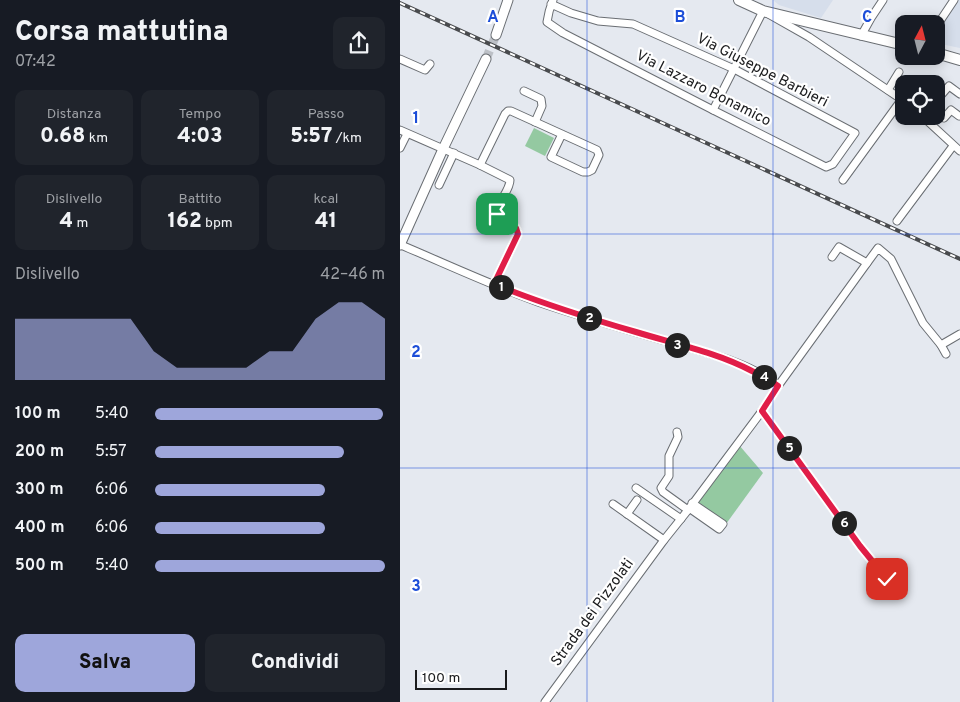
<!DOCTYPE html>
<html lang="it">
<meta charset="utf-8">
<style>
body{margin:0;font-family:Overpass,sans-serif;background:#20242c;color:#f1f3f6;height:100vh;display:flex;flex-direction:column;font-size:19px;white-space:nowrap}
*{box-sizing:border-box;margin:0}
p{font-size:16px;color:#9ea1a6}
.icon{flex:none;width:28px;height:28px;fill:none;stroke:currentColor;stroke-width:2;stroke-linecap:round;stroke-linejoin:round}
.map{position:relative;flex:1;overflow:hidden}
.sheet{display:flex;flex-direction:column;background:#171b24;width:400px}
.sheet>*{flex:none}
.needle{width:32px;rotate:7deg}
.tools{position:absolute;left:495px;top:15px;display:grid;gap:10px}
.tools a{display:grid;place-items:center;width:50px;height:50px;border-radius:10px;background:#171b24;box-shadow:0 2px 12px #0003;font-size:25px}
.scale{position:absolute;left:15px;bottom:12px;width:92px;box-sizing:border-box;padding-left:5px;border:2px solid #1a1b1d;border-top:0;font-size:14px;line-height:18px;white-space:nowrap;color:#1a1b1d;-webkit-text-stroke:4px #fff;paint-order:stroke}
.pin{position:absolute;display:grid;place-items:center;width:42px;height:42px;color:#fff;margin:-21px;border-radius:10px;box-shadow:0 2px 8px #0006}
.km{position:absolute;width:25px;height:25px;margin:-12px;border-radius:50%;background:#222;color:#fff;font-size:14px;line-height:25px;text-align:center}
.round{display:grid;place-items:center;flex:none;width:52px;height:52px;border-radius:10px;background:#20242c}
.headline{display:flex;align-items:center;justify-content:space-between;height:85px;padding:0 15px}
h1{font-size:28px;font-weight:800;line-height:38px}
.figures{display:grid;grid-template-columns:repeat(3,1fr);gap:8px;height:85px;padding:5px 15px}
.figures div{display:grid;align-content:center;border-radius:10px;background:#20242c;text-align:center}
.figures b{font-size:21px;font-weight:800}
.figures small{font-size:14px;font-weight:400}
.figures p{font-size:14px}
.chart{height:140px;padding:10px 15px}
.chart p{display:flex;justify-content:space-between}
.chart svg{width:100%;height:90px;margin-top:5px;fill:#9ea6db;opacity:.7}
.cta{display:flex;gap:10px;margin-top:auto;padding:10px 15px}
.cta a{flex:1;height:58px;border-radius:10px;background:#9ea6db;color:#111;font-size:20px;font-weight:800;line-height:58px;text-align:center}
.cta a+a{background:#20242c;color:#f1f3f6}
ul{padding:0 15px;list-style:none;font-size:16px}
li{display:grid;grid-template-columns:80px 60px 1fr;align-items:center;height:38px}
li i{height:12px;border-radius:6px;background:#9ea6db}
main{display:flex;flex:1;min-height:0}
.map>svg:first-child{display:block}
.built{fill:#d6deeb}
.green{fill:#94c9a1}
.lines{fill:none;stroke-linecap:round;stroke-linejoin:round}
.tertiary-tunnel{stroke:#bcc0c6;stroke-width:9;stroke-dasharray:9 4.5;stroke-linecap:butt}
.minor-casing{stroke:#6a6e73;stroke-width:9}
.tertiary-casing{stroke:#6a6e73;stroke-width:11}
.secondary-casing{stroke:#6a6e73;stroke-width:12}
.minor{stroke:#fff;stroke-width:7}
.tertiary{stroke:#fff;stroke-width:9}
.secondary{stroke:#fff;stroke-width:10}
.rail-casing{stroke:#494b4e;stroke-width:4}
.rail{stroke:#fff;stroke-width:2;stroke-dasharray:5.5;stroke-linecap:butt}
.route-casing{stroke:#fff;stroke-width:10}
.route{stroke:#e11d48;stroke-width:6}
.grid{fill:none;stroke:#1d4ed8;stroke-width:1;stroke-opacity:0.55}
.labels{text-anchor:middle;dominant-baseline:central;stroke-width:4.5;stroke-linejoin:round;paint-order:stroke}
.street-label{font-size:15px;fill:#1a1b1d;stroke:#fff}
.grid-label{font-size:16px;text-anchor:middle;font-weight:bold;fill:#1d4ed8;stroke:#fff;stroke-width:4.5;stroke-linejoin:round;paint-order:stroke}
</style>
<main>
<section class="sheet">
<div class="headline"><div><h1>Corsa mattutina</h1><p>07:42</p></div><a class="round"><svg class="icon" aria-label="share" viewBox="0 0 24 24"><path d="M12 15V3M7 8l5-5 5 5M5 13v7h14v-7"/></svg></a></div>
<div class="figures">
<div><p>Distanza</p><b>0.68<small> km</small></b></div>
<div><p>Tempo</p><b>4:03</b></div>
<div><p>Passo</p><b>5:57<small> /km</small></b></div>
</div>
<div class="figures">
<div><p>Dislivello</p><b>4<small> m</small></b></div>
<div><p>Battito</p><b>162<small> bpm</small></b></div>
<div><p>kcal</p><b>41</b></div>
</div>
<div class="chart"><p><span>Dislivello</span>42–46 m</p>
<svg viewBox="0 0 160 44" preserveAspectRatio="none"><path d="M0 44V14L10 14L20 14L30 14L40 14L50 14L60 30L70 38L80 38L90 38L100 38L110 30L120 30L130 14L140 6L150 6L160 14V44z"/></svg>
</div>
<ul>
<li><b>100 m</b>5:40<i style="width:99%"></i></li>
<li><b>200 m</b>5:57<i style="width:82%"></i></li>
<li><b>300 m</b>6:06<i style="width:74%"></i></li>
<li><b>400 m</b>6:06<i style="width:74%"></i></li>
<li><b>500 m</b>5:40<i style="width:100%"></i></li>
</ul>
<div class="cta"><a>Salva</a><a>Condividi</a></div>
</section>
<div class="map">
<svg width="560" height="702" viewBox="0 0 560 702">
<rect width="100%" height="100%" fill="#e5e9f0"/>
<g class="built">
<polygon points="373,0 433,0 421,18 379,5"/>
<polygon points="554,0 560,0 560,48 536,43 536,27"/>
</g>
<g class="green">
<polygon points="134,128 154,138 145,156 125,146"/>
<polygon points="339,445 363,473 326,524 297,504"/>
</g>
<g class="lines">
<polyline class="tertiary-tunnel" points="86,59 96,35"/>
<defs>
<g id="minor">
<path d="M151 4 171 13 198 21 233 24 334 69 455 133 433 164 426 167 313 110 163 33 147 22C148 15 150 7 153 0"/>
<polyline points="536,27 554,0"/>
<polyline points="461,36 471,18 483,0"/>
<polyline points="0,59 25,70 30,64"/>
<polyline points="488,90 499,72"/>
<polyline points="124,91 141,99 142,106 135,122"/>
<polyline points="536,101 549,86 560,94"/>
<polyline points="313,110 363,11 409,37 504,101"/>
<polyline points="522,116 560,151"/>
<polyline points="544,118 551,110 559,116"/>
<path d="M0 130 80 165 110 180C110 194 88 209 102 220 106 223 111 225 116 228L118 234 94 284"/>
<polyline points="0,148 7,134"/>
<polyline points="80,165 105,114 108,111 111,111 197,150 199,155 192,170 188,172 183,172 151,157 162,134"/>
<polyline points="443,180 502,99"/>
<polyline points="39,185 54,153"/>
<polyline points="497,221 553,146"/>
<path d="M1 245C46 264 91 285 138 302 179 316 221 328 262 340 299 351 349 361 378 386"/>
<polyline points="432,257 439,247 467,263"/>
<polyline points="541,345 560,334"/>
<polyline points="362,411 460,546 487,579"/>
<polyline points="277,432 278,437 269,456 269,476 261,488 263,492 288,510"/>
<polyline points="236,488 281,519"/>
<polyline points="213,504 264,540"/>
<polyline points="289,508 319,529 323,524 292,503"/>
<polyline points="227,514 237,500"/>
<polyline points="145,702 264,540 288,510 362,411 378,386 467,263 478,248 491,259 523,323 541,345 546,354"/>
</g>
<g id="tertiary">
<polyline points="96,35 108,0"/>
<polyline points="0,245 43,149 86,59"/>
</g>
<g id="secondary">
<polyline points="339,0 363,11 504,45"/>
<polyline points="536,53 560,60"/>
</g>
</defs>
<use href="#minor" class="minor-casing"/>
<use href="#tertiary" class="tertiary-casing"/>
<use href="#secondary" class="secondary-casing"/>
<use href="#minor" class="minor"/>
<use href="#tertiary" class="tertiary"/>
<use href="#secondary" class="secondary"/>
<defs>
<polyline id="rail" points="0,3 560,259"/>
</defs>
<use href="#rail" class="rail-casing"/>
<use href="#rail" class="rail"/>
</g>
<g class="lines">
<defs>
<path id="route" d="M97 214 101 219 116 228 118 234 94 284C140 303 188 318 236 332 275 344 316 352 352 371 361 375 370 380 378 386L362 411 460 546 487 579"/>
</defs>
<use href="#route" class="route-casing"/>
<use href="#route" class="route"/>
</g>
<path class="grid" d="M187 0V702M373 0V702M0 234H560M0 468H560"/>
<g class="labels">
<g class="street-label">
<text transform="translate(362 71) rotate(27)">Via Giuseppe Barbieri</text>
<text transform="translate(303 89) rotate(27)">Via Lazzaro Bonamico</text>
<text transform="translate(193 613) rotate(-54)">Strada dei Pizzolati</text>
</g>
</g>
<g class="grid-label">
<text x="93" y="22">A</text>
<text x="280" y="22">B</text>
<text x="467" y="22">C</text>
<text x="16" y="123">1</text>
<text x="16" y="357">2</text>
<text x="16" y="591">3</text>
</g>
</svg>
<div class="tools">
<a><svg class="needle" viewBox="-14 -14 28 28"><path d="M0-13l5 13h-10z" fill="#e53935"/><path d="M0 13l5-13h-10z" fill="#9ea1a6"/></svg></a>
<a><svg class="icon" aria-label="locate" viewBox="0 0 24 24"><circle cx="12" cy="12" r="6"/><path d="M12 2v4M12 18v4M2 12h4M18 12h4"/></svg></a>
</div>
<div class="scale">100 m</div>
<div class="pin" style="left:97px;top:214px;background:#1e9e55"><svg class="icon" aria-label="arrive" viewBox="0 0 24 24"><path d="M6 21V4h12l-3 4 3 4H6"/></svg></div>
<div class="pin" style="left:487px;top:579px;background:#d93025"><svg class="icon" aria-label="check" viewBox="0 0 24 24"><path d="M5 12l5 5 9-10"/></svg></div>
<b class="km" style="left:101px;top:287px">1</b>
<b class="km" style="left:189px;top:318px">2</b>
<b class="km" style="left:277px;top:345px">3</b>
<b class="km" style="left:364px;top:377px">4</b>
<b class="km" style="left:389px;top:448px">5</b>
<b class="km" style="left:444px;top:523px">6</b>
</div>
</main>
